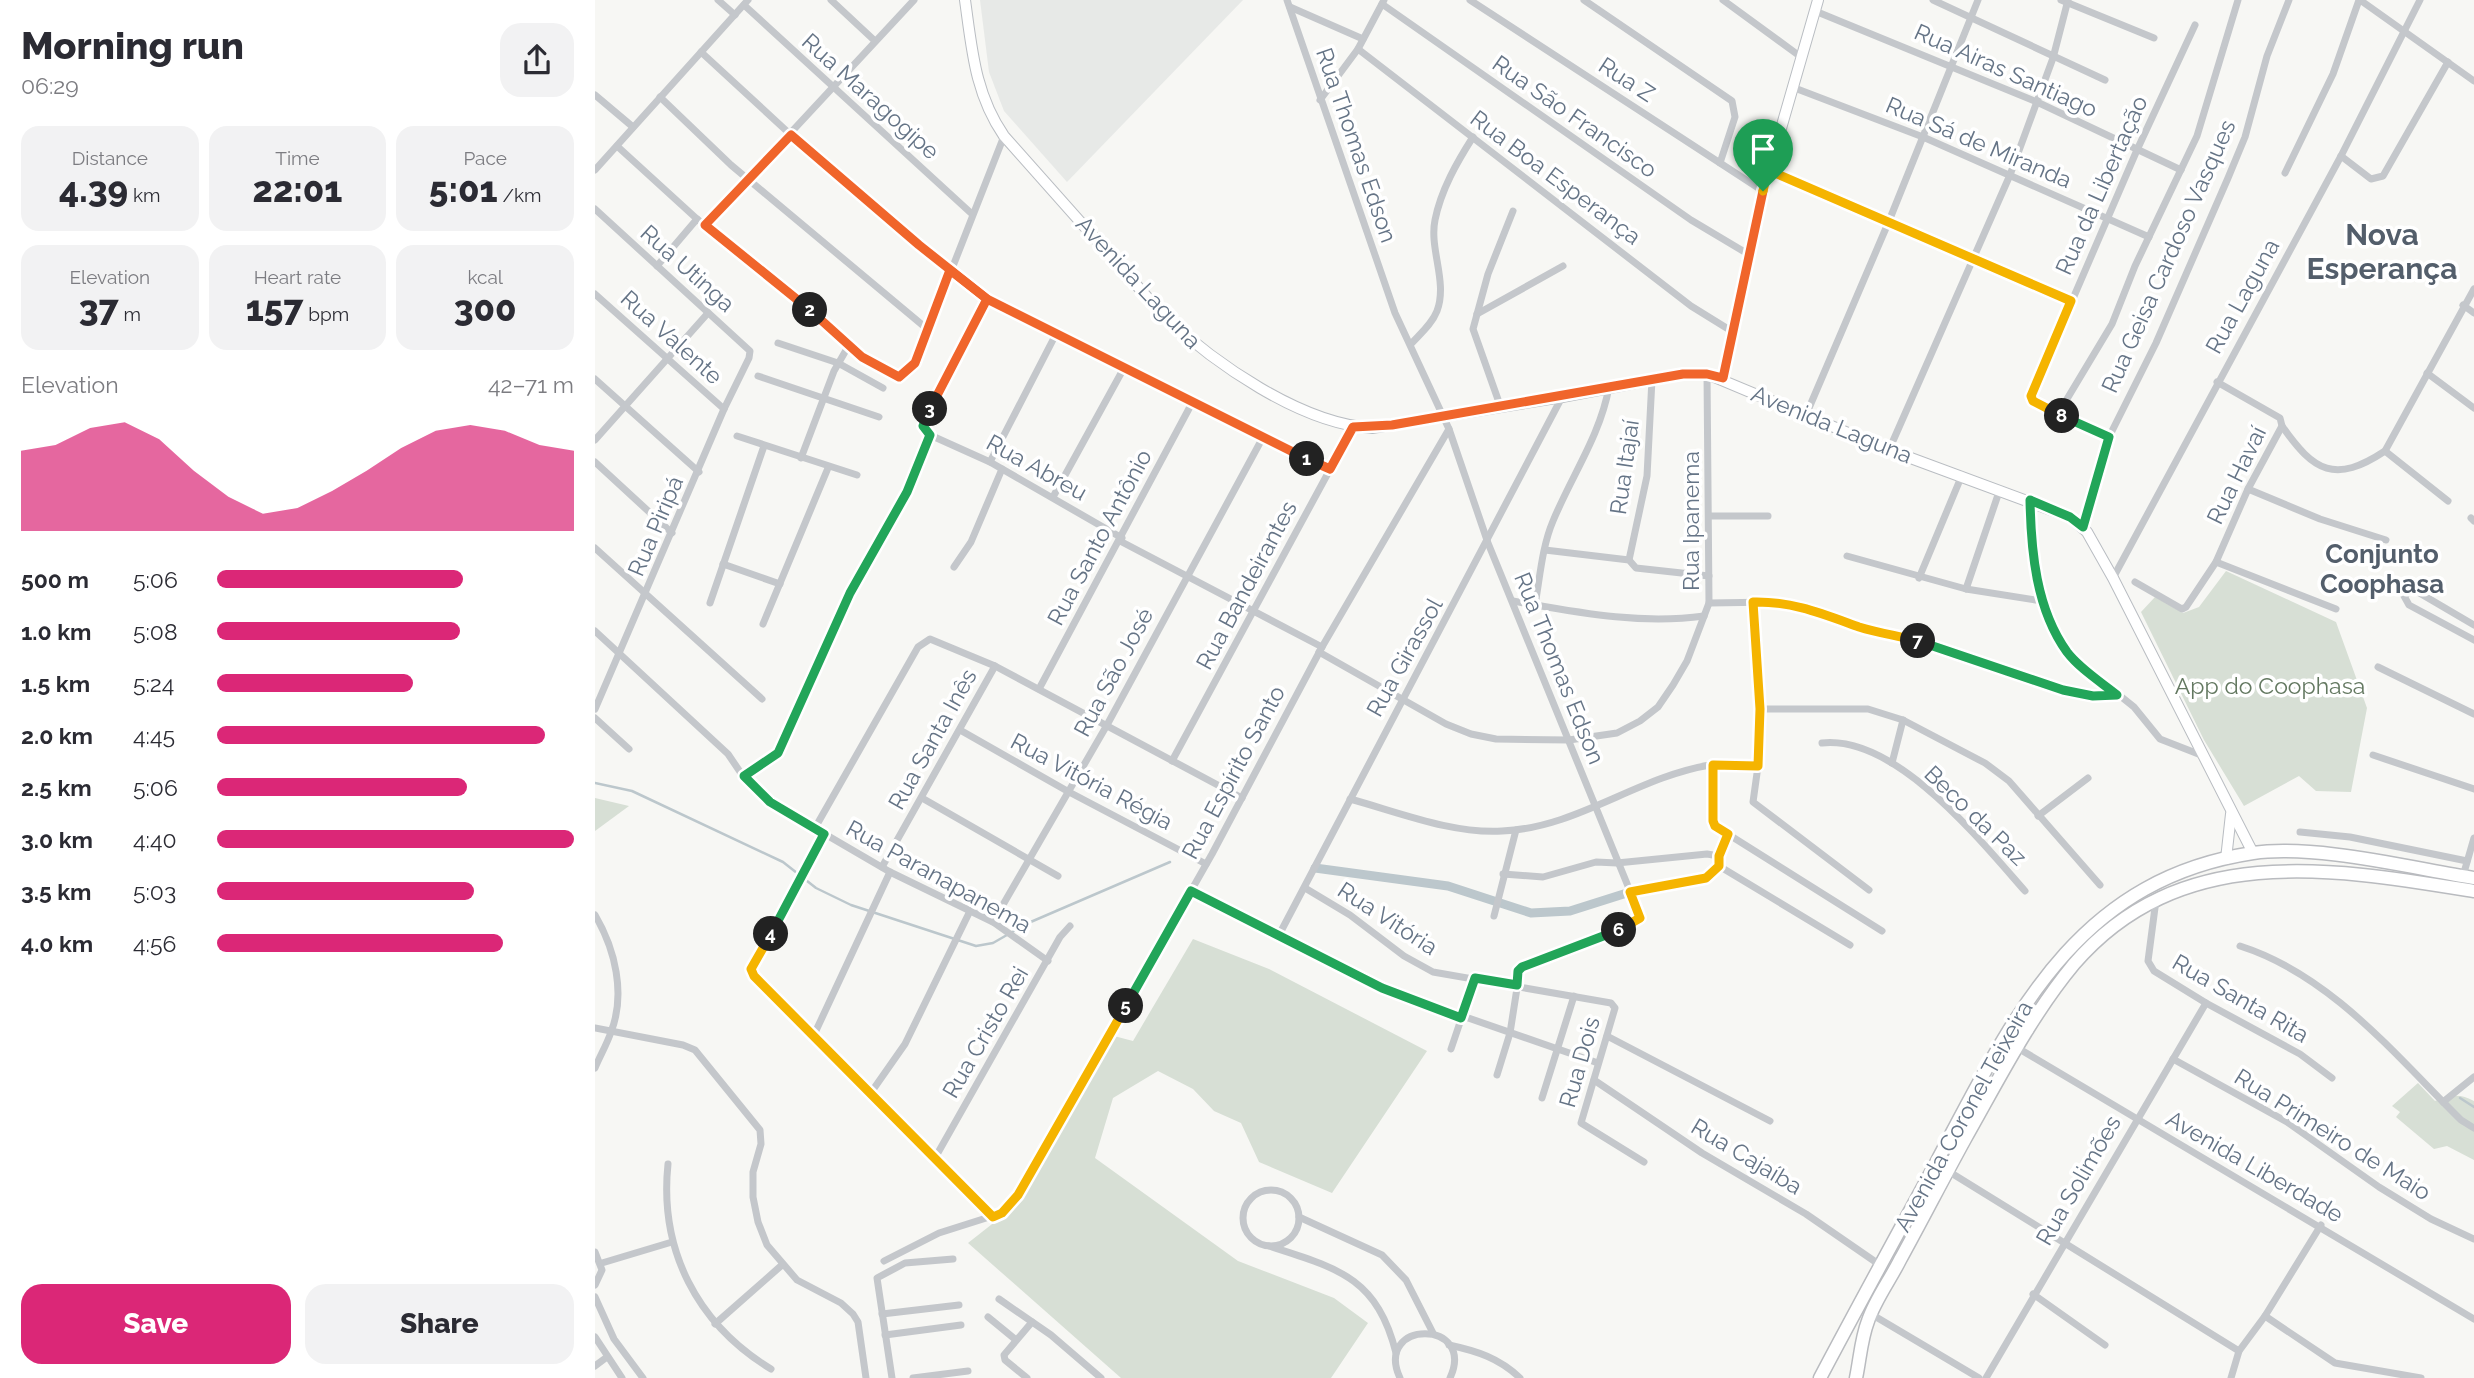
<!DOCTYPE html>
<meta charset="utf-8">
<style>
body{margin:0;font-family:Raleway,sans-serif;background:#f2f2f3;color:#2b2b33;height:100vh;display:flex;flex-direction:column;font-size:26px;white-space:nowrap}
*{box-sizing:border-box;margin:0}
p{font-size:23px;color:#7c7c81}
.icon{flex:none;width:38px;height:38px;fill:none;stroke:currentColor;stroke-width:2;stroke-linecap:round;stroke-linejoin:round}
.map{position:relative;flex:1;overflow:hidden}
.details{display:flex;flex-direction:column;background:#fff;width:595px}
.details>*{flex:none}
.pin{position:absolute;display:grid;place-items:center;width:60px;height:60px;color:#fff;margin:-72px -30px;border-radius:50% 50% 50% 0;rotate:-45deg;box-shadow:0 0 7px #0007}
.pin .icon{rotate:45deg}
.km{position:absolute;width:35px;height:35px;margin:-18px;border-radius:50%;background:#222;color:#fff;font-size:19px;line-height:35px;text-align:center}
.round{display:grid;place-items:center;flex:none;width:74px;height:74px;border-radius:21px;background:#f2f2f3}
.summary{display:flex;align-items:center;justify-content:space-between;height:119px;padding:0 21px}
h1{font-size:38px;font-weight:800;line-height:52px}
.stats{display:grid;grid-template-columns:repeat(3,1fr);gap:10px;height:119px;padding:7px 21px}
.stats div{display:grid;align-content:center;border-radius:18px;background:#f2f2f3;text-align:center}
.stats b{font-size:35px;font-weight:800}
.stats small{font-size:19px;font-weight:400}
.stats p{font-size:19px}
.chart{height:196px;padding:14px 21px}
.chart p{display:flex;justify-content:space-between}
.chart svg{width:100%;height:126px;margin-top:7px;fill:#db2777;opacity:.7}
.action{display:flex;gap:14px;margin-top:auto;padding:14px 21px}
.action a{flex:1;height:80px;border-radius:21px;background:#db2777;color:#fff;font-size:28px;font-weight:800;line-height:80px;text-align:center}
.action a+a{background:#f2f2f3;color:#2b2b33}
ul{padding:0 21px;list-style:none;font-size:23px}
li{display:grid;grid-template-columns:112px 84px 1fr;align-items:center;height:52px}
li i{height:18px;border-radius:9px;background:#db2777}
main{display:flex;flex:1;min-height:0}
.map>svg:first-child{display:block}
.built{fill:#e7e9e7}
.green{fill:#d7dfd5}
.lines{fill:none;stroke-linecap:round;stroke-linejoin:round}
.stream{stroke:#bcc7cc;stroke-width:2.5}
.canal{stroke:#bcc7cc;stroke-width:9}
.secondary-casing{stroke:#b9bdc2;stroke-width:12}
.highway-casing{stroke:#b9bbbf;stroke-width:15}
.street{stroke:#c4c7cb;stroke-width:7}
.secondary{stroke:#fff;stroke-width:10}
.highway{stroke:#fff;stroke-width:12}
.split-1-casing{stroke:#fff;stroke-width:14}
.split-2-casing{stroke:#fff;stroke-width:14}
.split-3-casing{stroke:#fff;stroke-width:14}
.split-4-casing{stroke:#fff;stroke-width:14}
.split-5-casing{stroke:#fff;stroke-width:14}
.split-6-casing{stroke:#fff;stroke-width:14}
.split-7-casing{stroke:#fff;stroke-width:14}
.split-8-casing{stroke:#fff;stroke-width:14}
.split-9-casing{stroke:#fff;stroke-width:14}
.split-1{stroke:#f0652b;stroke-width:9}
.split-2{stroke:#f0652b;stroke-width:9}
.split-3{stroke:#f0652b;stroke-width:9}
.split-4{stroke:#22a559;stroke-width:9}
.split-5{stroke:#f5b400;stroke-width:9}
.split-6{stroke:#22a559;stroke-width:9}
.split-7{stroke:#f5b400;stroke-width:9}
.split-8{stroke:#22a559;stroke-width:9}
.split-9{stroke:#f5b400;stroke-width:9}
.labels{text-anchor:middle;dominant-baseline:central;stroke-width:7;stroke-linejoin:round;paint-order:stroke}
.street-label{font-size:23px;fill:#657486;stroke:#fff}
.park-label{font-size:23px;fill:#637860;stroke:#fff}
.quarter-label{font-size:26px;font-weight:bold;fill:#535e6b;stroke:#fff}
.district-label{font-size:30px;font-weight:bold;fill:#535e6b;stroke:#fff}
</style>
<main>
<section class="details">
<div class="summary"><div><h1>Morning run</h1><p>06:29</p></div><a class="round"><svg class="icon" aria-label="share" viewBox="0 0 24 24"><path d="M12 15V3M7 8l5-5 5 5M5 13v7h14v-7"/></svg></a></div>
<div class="stats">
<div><p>Distance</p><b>4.39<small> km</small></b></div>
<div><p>Time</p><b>22:01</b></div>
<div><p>Pace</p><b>5:01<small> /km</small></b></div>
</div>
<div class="stats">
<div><p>Elevation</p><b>37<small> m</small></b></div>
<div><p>Heart rate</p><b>157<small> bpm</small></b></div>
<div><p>kcal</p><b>300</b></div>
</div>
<div class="chart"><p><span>Elevation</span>42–71 m</p>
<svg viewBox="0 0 160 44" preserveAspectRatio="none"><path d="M0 44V16L10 14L20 8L30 6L40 12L50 23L60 32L70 38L80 36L90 30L100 23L110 15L120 9L130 7L140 9L150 14L160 16V44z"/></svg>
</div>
<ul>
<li><b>500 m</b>5:06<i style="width:69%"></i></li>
<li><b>1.0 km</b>5:08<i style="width:68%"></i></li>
<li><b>1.5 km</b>5:24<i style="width:55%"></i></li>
<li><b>2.0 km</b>4:45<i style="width:92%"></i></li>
<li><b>2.5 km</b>5:06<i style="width:70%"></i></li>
<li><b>3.0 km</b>4:40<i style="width:100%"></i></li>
<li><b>3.5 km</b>5:03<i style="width:72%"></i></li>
<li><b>4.0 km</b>4:56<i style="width:80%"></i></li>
</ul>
<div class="action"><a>Save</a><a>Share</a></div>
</section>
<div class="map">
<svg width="1879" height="1378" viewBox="0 0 1879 1378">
<rect width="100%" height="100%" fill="#f7f7f4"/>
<polygon class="built" points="385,0 648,0 472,182 409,111 394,72"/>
<g class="green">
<polygon points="1631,571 1741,622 1772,708 1756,792 1721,791 1704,776 1649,806 1609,740 1546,612 1560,597 1588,613 1604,607"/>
<polygon points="0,798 34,806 0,831"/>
<polygon points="598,939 674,969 832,1051 737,1193 664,1162 646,1123 619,1111 598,1089 563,1071 518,1098 500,1158 643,1261 739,1298 773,1323 736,1378 526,1378 373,1243 420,1206 519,1036 538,1041"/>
<path d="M1823 1083 1840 1101C1855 1095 1865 1093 1879 1101V1160L1852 1146 1839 1149 1801 1117 1805 1112 1797 1106Z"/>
</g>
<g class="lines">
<g class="stream">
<polyline points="0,783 37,791 188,862 221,888 256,905 381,946 398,943 431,924 575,862"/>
<polyline points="1865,1098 1879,1107"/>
</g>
<polyline class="canal" points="720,868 853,886 936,913 975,911 1035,892"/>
<defs>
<g id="secondary">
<path d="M370 0C377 50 380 94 409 136L568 315C619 363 706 424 777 428L967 397 1088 374H1112L1294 450 1475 517 1492 532 1518 578 1658 853"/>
<polyline points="1128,378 1168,191 1223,0"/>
<polyline points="1631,859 1636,814"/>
</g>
<g id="highway">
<path d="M1225 1378C1263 1306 1302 1235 1341 1163 1417 1020 1479 880 1658 853 1720 844 1816 868 1879 878"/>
<path d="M1261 1378C1265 1359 1266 1339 1273 1321 1280 1300 1295 1280 1305 1260 1327 1220 1348 1179 1370 1139 1404 1079 1435 1017 1479 964 1585 841 1738 868 1879 891"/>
</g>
</defs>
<use href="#secondary" class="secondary-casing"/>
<use href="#highway" class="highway-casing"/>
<g class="street">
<polyline points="123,0 140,15"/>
<polyline points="236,0 280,41"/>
<polyline points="875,0 1168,191"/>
<polyline points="989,0 1137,101 1140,117 1125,163"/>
<polyline points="1128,0 1206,57"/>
<polyline points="1338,0 1510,80"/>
<polyline points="1466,0 1559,38"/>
<polyline points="1765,0 1879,81"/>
<polyline points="787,4 1096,220 1153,254"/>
<polyline points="149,5 377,214"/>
<polyline points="695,7 768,39"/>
<polyline points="1220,11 1442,102 1586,170"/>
<polyline points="763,49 1096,306 1138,332"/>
<polyline points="106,52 196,135 324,245 392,299 530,366 667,439 735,469"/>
<polyline points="1197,87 1328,137 1554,237"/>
<polyline points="0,95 38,127"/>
<polyline points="65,97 136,165 331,328"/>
<polyline points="725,100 763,49 789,0"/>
<polyline points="22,146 102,219 219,313 267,357 304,377 320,363 409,136"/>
<polyline points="1746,156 1776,179 1788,176 1853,62"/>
<polyline points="0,170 153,0"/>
<polyline points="1173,170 1476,301"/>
<polyline points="1690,173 1738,74 1764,0"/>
<polyline points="0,209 155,351 154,358 129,409 0,709"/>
<polyline points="110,225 319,0"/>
<polyline points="62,266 102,219"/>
<polyline points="0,294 129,409"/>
<polyline points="1868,305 1879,313"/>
<polyline points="882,314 968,266"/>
<polyline points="183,343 243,363 288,388"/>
<path d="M816 344C825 334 837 324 842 311 853 282 834 249 840 220 846 190 862 162 878 137"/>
<polyline points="1832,373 1879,408"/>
<polyline points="163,376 284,417"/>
<polyline points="0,379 104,472"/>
<polyline points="906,408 878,329 893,274 918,211"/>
<polyline points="1463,414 1517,324 1540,266 1602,136 1643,0"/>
<polyline points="1211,415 1294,221 1383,0"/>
<path d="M1687 426C1719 472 1740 484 1790 451L1879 289"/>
<polyline points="854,429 893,543 1046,918 1014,936 925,969 915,1033 902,1075"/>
<polyline points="335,435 395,462 527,538"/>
<polyline points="142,436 262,475"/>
<polyline points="1514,437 1438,401 1436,396 1542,150 1600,25"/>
<polyline points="0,440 113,313"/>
<polyline points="1294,450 1415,175 1458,58 1473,0"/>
<polyline points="1790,451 1853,501"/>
<polyline points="206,458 239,371 254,345"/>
<polyline points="0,462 77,533"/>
<polyline points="395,462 461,334"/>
<polyline points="1653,489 1725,519 1791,540"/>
<polyline points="458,497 530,366"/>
<polyline points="1435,500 1436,539 1447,601 1473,654 1539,707 1565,739 1606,755"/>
<polyline points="1114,516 1173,516"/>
<polyline points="1876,518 1879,521"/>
<polyline points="1488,527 1514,437 1561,343 1633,178 1650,137 1672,56 1694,0"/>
<polyline points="525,541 727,647"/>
<polyline points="0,548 167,699"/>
<polyline points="950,550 1034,560 1041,568 1114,576"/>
<polyline points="1252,556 1371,589 1447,601"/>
<polyline points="1034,560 1052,476 1057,379"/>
<polyline points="1621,562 1741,609"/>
<polyline points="128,564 185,584"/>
<polyline points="359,567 376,542 407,469"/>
<polyline points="1324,578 1367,475"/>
<polyline points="1518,578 1746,156 1825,0"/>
<polyline points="1540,582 1587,609 1591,607 1621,562 1653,489 1687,426 1685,418 1622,382"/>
<polyline points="1371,589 1405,489"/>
<path d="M918 601C981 612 1044 625 1109 616"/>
<polyline points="1158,602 1165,709 1163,766 1158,802 1274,890"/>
<polyline points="115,603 169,446"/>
<polyline points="1114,603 1179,602 1209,607 1267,628 1362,652 1468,690 1498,696 1522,695"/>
<path d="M940 605C945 577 947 547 958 521 977 475 1005 436 1014 387"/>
<polyline points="168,624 233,468"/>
<polyline points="1879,625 1821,591 1816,590 1809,596 1814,605 1879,640"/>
<polyline points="0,631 133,754 154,785 175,802 295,872 398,922 453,961"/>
<polyline points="724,652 851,724 876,734 901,739 974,740 1022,733 1045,721 1063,707 1078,685 1092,661 1114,603 1112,374"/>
<polyline points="1783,667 1879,714"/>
<polyline points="444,689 597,403"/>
<polyline points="1165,709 1273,709 1308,720 1390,763 1414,781 1505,885"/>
<polyline points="0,718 34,749"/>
<polyline points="365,730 474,792 611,864"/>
<path d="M1227 743C1301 735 1385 840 1430 891"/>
<polyline points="1778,755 1879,789"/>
<polyline points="577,761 758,427"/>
<polyline points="1297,763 1308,720"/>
<polyline points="1118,765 1120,826 1287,931"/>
<polyline points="149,776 183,753 255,593 312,492 335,435 330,431 330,419 392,299"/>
<polyline points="327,798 463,876"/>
<path d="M755 799C803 812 857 834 907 831 982 828 1042 777 1115 765 1130 763 1148 765 1163 766"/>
<polyline points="1443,816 1493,778"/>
<polyline points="220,828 323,647 335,639 400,666 647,798"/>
<polyline points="1705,832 1755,837 1872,861"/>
<polyline points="229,834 156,972 398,1217"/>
<polyline points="1133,834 1124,856 1124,866 1255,945"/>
<polyline points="287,867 400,666"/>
<polyline points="908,874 948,877 1001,862 1022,863 1112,854 1124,856"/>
<polyline points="1868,876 1879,838"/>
<polyline points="710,888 755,915 809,956 838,972 1016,1003 1020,1008 986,1123 1049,1162"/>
<polyline points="596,891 787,988 1003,1063"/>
<polyline points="1035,892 1111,878 1124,866"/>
<polyline points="1561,900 1553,961 1559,971 1611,1003 1705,1054 1737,1078"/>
<path d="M0 915C20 949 31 994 16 1032 12 1044 5 1056 0 1068"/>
<polyline points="899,916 921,830"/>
<polyline points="398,922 512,725 667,439"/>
<polyline points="684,935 967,397"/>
<path d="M1645 946C1736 975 1800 1055 1866 1120L1879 1128"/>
<polyline points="0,1028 88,1045 100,1050 165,1130 166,1144 158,1172 158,1197 163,1222 172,1245 202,1280 246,1303 258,1314 263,1322 271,1378"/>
<polyline points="1012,1036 1175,1121"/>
<polyline points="218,1037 295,872"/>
<polyline points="1421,1047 1879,1319"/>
<polyline points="856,1049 880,978"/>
<polyline points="1578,1059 1692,1122 1784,1187 1836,1219 1879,1239"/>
<polyline points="999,1080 1107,1153 1211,1214 1285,1265"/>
<polyline points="275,1094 310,1044 375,911"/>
<polyline points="947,1098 979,996"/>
<polyline points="1848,1102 1879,1077"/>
<polyline points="340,1158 465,937 475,926"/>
<path d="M73 1164C64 1250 102 1324 176 1369"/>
<polyline points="1353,1171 1644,1351"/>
<circle cx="676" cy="1218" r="28"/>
<polyline points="704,1217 787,1255 811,1280 838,1333"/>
<path d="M674 1246C742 1268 782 1277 801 1353"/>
<polyline points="0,1252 7,1270 0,1285"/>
<polyline points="289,1261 344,1233 407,1213 423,1195 617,854 727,647 854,429 800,313 692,0"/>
<polyline points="7,1263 77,1242"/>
<polyline points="1438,1294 1510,1345"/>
<polyline points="0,1297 19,1339 48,1378"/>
<polyline points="404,1299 456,1335 506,1378"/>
<polyline points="287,1314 364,1305"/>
<polyline points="1276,1314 1384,1378"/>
<polyline points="1670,1316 1740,1363 1826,1378"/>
<polyline points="393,1317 421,1340"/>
<polyline points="120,1324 187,1265"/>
<polyline points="290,1335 366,1325"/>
<polyline points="0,1337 27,1378"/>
<path d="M854 1345C882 1351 904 1358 925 1378"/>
<polyline points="0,1366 12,1357"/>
<polyline points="297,1378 282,1278 310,1263 358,1259"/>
<polyline points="318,1378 373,1371"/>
<polyline points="432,1378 410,1360 409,1355 437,1322"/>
<path d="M805 1378C778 1319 882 1319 855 1378"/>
<polyline points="1391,1378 1611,1003"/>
<polyline points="1636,1378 1644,1351 1670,1316 1726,1225"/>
</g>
<use href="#secondary" class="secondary"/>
<use href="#highway" class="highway"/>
</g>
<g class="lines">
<defs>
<polyline id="split-1" points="712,459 735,469 758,427 797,425 1088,374 1112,374 1128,378 1168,191"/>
<polyline id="split-2" points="215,310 267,357 304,377 320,363 355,270 392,299 712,459"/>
<polyline id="split-3" points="215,310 110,225 196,135 324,245 392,299 335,409"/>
<polyline id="split-4" points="176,934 229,834 175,802 149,776 183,753 255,593 312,492 335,435 328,426 335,409"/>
<polyline id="split-5" points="176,934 156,969 159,976 398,1217 407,1213 423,1195 531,1006"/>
<polyline id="split-6" points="531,1006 596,891 787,988 866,1018 880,978 922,985 923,971 927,967 1024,930"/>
<path id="split-7" d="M1024 930 1045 918 1035 892 1111 878 1124 866V856L1133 834 1120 826 1118 821V765L1163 766 1165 709 1158 602C1197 601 1228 614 1264 627 1283 633 1304 636 1323 641"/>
<path id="split-8" d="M1323 641 1468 690 1498 696 1522 695C1506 682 1485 669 1472 652 1441 609 1436 551 1435 500L1475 517 1488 527 1514 437 1467 416"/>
<polyline id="split-9" points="1168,191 1173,170 1476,301 1436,396 1438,401 1467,416"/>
</defs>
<use href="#split-1" class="split-1-casing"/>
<use href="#split-2" class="split-2-casing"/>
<use href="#split-3" class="split-3-casing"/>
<use href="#split-4" class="split-4-casing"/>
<use href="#split-5" class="split-5-casing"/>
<use href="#split-6" class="split-6-casing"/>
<use href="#split-7" class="split-7-casing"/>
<use href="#split-8" class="split-8-casing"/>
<use href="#split-9" class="split-9-casing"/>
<use href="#split-1" class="split-1"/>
<use href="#split-2" class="split-2"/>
<use href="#split-3" class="split-3"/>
<use href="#split-4" class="split-4"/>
<use href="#split-5" class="split-5"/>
<use href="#split-6" class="split-6"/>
<use href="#split-7" class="split-7"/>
<use href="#split-8" class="split-8"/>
<use href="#split-9" class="split-9"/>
</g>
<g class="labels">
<g class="street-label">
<text transform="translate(1411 70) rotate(24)">Rua Airas Santiago</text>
<text transform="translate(1032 79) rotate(33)">Rua Z</text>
<text transform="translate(276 96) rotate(42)">Rua Maragogipe</text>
<text transform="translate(980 116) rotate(35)">Rua São Francisco</text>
<text transform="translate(1384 142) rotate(23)">Rua Sá de Miranda</text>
<text transform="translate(762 145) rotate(71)">Rua Thomas Edson</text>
<text transform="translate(961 177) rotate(37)">Rua Boa Esperança</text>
<text transform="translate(1506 185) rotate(-66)">Rua da Libertação</text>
<text transform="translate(1573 256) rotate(-66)">Rua Geisa Cardoso Vasques</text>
<text transform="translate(93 268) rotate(42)">Rua Utinga</text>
<text transform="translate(544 282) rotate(47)">Avenida Laguna</text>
<text transform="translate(1647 296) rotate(-61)">Rua Laguna</text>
<text transform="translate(77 337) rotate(42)">Rua Valente</text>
<text transform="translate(1237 424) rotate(22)">Avenida Laguna</text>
<text transform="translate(442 467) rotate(29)">Rua Abreu</text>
<text transform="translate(1029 467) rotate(-82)">Rua Itajaí</text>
<text transform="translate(1641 475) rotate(-64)">Rua Havaí</text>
<text transform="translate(1095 521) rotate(-90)">Rua Ipanema</text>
<text transform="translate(60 526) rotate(-67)">Rua Piripá</text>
<text transform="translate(504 537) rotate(-62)">Rua Santo Antônio</text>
<text transform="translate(651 585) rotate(-62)">Rua Bandeirantes</text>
<text transform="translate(809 657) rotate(-61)">Rua Girassol</text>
<text transform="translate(965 668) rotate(68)">Rua Thomas Edson</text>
<text transform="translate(518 672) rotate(-62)">Rua São José</text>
<text transform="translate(337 739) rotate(-61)">Rua Santa Inês</text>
<text transform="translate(638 772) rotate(-62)">Rua Espírito Santo</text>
<text transform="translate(497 781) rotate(28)">Rua Vitória Régia</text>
<text transform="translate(1381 815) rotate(44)">Beco da Paz</text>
<text transform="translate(344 876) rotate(29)">Rua Paranapanema</text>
<text transform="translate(793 918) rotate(33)">Rua Vitória</text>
<text transform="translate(1646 998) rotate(30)">Rua Santa Rita</text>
<text transform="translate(390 1032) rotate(-60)">Rua Cristo Rei</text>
<text transform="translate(984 1062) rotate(-74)">Rua Dois</text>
<text transform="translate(1368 1116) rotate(-61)">Avenida Coronel Teixeira</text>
<text transform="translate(1738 1134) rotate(32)">Rua Primeiro de Maio</text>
<text transform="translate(1152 1156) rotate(31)">Rua Cajaíba</text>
<text transform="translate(1660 1166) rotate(30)">Avenida Liberdade</text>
<text transform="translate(1483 1180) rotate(-60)">Rua Solimões</text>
</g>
<g class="park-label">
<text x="1675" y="685">App do Coophasa</text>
</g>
<g class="quarter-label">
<text x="1787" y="554">Conjunto<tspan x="1787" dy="30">Coophasa</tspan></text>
</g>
<g class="district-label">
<text x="1787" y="234">Nova<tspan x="1787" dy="34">Esperança</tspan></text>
</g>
</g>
</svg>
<div class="pin" style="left:1168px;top:191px;background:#1e9e55"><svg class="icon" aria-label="arrive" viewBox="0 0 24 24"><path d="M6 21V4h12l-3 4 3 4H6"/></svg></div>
<b class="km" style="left:712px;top:459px">1</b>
<b class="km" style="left:215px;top:310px">2</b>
<b class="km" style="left:335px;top:409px">3</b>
<b class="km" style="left:176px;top:934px">4</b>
<b class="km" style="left:531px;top:1006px">5</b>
<b class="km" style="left:1024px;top:930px">6</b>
<b class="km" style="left:1323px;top:641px">7</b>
<b class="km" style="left:1467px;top:416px">8</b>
</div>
</main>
